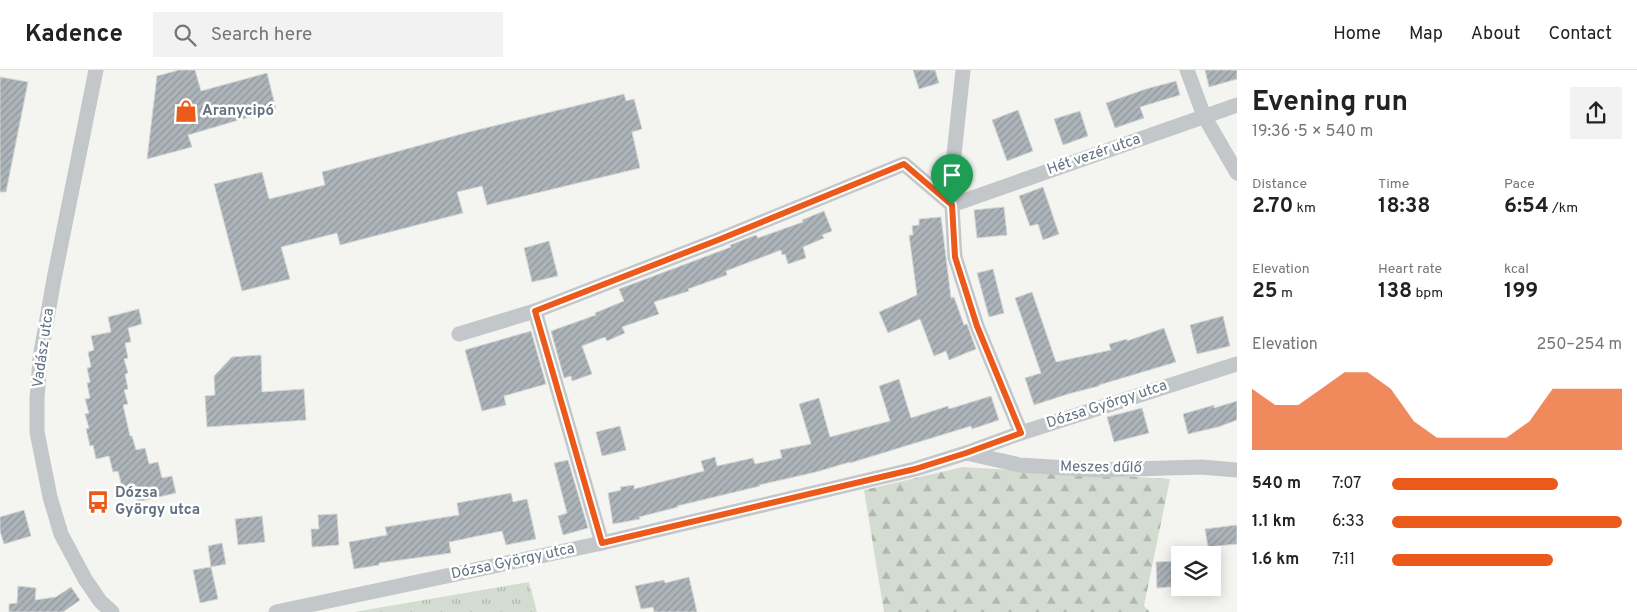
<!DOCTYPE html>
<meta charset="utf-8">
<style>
body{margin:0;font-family:Overpass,sans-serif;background:#f2f2f2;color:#222;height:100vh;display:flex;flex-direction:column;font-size:19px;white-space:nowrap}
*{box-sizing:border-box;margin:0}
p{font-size:16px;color:#767676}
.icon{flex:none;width:28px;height:28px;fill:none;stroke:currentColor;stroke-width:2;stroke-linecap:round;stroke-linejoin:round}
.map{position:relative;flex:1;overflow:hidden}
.side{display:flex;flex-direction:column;background:#fff;width:400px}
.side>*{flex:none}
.buttons{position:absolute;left:1171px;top:476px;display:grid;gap:10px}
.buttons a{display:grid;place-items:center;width:50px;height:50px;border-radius:0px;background:#fff;box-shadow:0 2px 12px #0003;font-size:25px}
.pin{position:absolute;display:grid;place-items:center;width:42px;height:42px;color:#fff;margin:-51px -21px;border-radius:50% 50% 50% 0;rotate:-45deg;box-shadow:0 0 5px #0007}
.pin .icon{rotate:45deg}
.round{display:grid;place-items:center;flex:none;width:52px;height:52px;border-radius:0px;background:#f2f2f2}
.headline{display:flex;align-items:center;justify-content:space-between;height:85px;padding:0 15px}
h1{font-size:28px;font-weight:700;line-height:38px}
.figures{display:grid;grid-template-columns:repeat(3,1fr);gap:8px;height:85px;padding:5px 15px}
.figures div{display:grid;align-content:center}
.figures b{font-size:21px;font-weight:700}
.figures small{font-size:14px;font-weight:400}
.figures p{font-size:14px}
.chart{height:140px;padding:10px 15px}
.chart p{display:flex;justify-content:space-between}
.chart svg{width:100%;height:90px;margin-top:5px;fill:#eb5a1a;opacity:.7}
ul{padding:0 15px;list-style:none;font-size:16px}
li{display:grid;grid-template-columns:80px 60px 1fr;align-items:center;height:38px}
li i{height:12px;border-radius:6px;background:#eb5a1a}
header{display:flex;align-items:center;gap:30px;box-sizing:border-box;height:70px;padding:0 25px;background:#fff;border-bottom:1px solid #e0e0e0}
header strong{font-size:24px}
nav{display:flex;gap:28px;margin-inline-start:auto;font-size:18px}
.search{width:350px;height:45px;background:#f2f2f2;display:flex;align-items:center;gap:12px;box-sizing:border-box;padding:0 18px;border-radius:0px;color:#767676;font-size:19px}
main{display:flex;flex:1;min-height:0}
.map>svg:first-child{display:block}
.grass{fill:url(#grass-tufts)}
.forest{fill:url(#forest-firs)}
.building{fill:url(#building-hatch);stroke:#d5d6d3}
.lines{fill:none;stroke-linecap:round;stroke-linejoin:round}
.street{stroke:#c4c7ca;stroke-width:15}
.route-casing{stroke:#fff;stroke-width:10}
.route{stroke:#eb5a1a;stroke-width:6}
.labels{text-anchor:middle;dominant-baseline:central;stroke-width:5;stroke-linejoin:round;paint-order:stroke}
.poi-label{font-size:15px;font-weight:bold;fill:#627283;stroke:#fff;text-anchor:start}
.street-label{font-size:15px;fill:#627283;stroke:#fff}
</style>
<header>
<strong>Kadence</strong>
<div class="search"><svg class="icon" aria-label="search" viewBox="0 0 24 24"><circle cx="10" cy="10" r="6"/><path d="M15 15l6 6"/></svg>Search here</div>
<nav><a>Home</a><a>Map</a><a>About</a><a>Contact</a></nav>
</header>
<main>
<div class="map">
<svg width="1237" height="542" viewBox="0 0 1237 542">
<defs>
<pattern id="grass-tufts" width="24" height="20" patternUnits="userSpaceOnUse" patternTransform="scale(1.25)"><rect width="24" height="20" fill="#d4dcd1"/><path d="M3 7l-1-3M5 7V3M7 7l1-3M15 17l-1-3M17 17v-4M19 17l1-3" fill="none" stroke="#afb7af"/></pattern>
<pattern id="forest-firs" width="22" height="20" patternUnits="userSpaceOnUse" patternTransform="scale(1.25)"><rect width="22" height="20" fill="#d4dcd1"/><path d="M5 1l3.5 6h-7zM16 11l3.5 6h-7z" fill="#afb7af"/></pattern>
<pattern id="building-hatch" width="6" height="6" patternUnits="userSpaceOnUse" patternTransform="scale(1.25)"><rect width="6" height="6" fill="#acb3b9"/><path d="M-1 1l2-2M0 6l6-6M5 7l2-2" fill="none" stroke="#8f969c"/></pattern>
</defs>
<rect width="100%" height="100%" fill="#f4f5f0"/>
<polygon class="grass" points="529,512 537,542 354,542"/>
<polygon class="forest" points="963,397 1170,409 1144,536 1150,542 884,542 864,420"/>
<g class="building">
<polygon points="179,0 195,0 201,21 267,3 276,39 188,65 192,77 147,89 157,6"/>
<polygon points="913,0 935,0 939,13 919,19"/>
<polygon points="1205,0 1237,0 1237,9 1209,17"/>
<polygon points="0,7 28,12 6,122 0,122"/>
<polygon points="1176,11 1180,25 1140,37 1144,48 1115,58 1106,33 1146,19"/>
<polygon points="624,24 626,31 634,29 642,59 632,62 640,98 487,135 482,116 457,122 463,143 340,175 337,163 281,177 290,209 242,221 214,114 262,102 269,129 325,115 322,102 469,62"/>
<polygon points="1018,40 1033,81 1007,91 992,50"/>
<polygon points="1080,41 1088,66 1063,75 1054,49"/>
<polygon points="1043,117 1059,164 1043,170 1038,154 1030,156 1019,126"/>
<polygon points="1004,137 1007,165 977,168 974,140"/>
<polygon points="824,141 832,161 822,165 824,168 803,177 806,188 788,194 785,184 782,185 781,180 726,201 727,205 688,219 689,221 654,232 659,244 622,257 625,263 607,271 605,267 582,276 592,304 572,311 571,306 564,308 551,261 596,245 595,243 624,231 619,219 731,177 730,175 756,165 758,168 803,152 802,150"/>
<polygon points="941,147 951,228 954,227 964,255 967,254 976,279 949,290 946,281 934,286 920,249 888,263 879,242 917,225 909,165 913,165 912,156 919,155 919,149"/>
<polygon points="549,171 558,206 532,212 524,178"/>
<polygon points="993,199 1004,243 989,247 977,203"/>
<polygon points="1032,222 1056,292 1111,280 1109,274 1127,269 1127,271 1164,258 1176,292 1099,315 1099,316 1068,324 1034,335 1025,308 1041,303 1015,228"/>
<polygon points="139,239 142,254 128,258 131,272 125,273 128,288 124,289 128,303 125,304 128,319 124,320 128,334 123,335 130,366 132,366 136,380 145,378 149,394 158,392 162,408 172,406 176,423 137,432 134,415 122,417 118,401 113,402 109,386 96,389 93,375 90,376 86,359 89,358 85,344 89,343 85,329 90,328 87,313 90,312 87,298 91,297 88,282 94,280 91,266 111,262 108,247"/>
<polygon points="1223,246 1230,276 1197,284 1190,255"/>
<polygon points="531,261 546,314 504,326 506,335 482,341 465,280"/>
<polygon points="261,285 262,322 304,319 306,350 207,357 205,326 215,325 214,306 232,287"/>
<polygon points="899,309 911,348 948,336 949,339 991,326 999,350 972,359 971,356 850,393 850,392 816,402 759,415 760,416 677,436 678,437 639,447 640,449 613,454 608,423 621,420 620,417 634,415 634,419 704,401 701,391 715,387 717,396 753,388 755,394 782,388 780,380 811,374 799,334 819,328 830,367 890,351 879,316"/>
<polygon points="1237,331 1237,350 1218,357 1188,364 1183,344 1214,335 1214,338"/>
<polygon points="1142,338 1149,363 1114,372 1107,347"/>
<polygon points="620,356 626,380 602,386 596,362"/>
<polygon points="568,390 588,458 563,465 558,446 567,443 554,393"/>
<polygon points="511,423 513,432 527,429 536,469 506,475 502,461 449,472 451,483 379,493 379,495 354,499 349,472 387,465 385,457 459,445 457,433"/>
<polygon points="24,440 31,466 4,474 0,461 0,447"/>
<polygon points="337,444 339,475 312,477 311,459 319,459 318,445"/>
<polygon points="262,446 265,472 238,475 235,449"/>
<polygon points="1237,455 1237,474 1208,477 1205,459"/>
<polygon points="222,473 226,494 211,497 208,476"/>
<polygon points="1180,491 1180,516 1157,518 1156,492"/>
<polygon points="211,497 218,529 200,533 193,500"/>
<polygon points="689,507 697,542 654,542 653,537 641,539 635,516 664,510 665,513"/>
<polygon points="18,516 36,518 35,530 56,527 71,517 80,530 63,542 9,542 9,534 17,533"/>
</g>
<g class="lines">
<g class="street">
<polyline points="96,0 54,209 40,288 37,329 37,362 50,427 61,464 85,509 100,531 112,542"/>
<polyline points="963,0 953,94 952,135 1237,35"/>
<polyline points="1187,0 1204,46 1237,103"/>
<polyline points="459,264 535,241"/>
<polyline points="966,383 1020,395 1100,400 1201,397 1237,400"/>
<polyline points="602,473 535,241 718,170 904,94 952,135 955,187 977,256 1021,363"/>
<polyline points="276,542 602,473 915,399 966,383 1021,363 1237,294"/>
</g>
</g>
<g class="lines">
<defs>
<polygon id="route" points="904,94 952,135 955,187 977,256 1021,363 966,383 915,399 602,473 535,241 718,170"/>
</defs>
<use href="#route" class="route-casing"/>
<use href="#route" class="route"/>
</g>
<defs>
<symbol id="shop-bare" viewBox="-9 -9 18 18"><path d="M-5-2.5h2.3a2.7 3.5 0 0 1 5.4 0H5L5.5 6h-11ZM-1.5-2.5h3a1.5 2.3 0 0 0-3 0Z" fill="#eb5a1a" stroke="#fff" stroke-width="2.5" paint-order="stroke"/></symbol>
<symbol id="bus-bare" viewBox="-9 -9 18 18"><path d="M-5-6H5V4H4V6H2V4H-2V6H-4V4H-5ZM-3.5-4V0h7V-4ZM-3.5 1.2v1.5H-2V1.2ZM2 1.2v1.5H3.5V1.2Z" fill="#eb5a1a" stroke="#fff" stroke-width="2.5" paint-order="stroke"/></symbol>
</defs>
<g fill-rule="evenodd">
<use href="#shop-bare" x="170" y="25" width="32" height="32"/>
<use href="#bus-bare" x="82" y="416" width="32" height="32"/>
</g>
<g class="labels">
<g class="poi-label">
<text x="202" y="41">Aranycipó</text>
<text x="115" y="423">Dózsa<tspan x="115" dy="17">György utca</tspan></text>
</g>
<g class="street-label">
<text transform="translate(1094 85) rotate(-19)">Hét vezér utca</text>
<text transform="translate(44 278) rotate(-82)">Vadász utca</text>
<text transform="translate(1107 335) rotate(-18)">Dózsa György utca</text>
<text transform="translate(1101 398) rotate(1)">Meszes dűlő</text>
<text transform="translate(513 492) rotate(-12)">Dózsa György utca</text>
</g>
</g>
</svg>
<div class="buttons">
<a><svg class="icon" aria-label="layers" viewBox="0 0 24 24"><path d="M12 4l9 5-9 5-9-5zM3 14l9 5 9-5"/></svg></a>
</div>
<div class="pin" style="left:952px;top:135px;background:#1e9e55"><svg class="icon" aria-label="arrive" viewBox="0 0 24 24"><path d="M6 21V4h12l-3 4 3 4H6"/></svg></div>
</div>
<section class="side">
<div class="headline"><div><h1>Evening run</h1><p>19:36 · 5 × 540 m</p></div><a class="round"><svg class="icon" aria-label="share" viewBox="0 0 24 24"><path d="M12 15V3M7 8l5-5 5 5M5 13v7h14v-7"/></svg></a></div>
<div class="figures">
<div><p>Distance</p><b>2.70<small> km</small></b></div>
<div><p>Time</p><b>18:38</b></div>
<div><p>Pace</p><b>6:54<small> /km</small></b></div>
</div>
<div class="figures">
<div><p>Elevation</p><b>25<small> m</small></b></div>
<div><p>Heart rate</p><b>138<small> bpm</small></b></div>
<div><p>kcal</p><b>199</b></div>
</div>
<div class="chart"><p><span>Elevation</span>250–254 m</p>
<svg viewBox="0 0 160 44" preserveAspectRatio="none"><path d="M0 44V14L10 22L20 22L30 14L40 6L50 6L60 14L70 30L80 38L90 38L100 38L110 38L120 30L130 14L140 14L150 14L160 14V44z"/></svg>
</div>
<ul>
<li><b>540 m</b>7:07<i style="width:72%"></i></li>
<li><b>1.1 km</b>6:33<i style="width:100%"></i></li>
<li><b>1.6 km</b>7:11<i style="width:70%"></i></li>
</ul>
</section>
</main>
